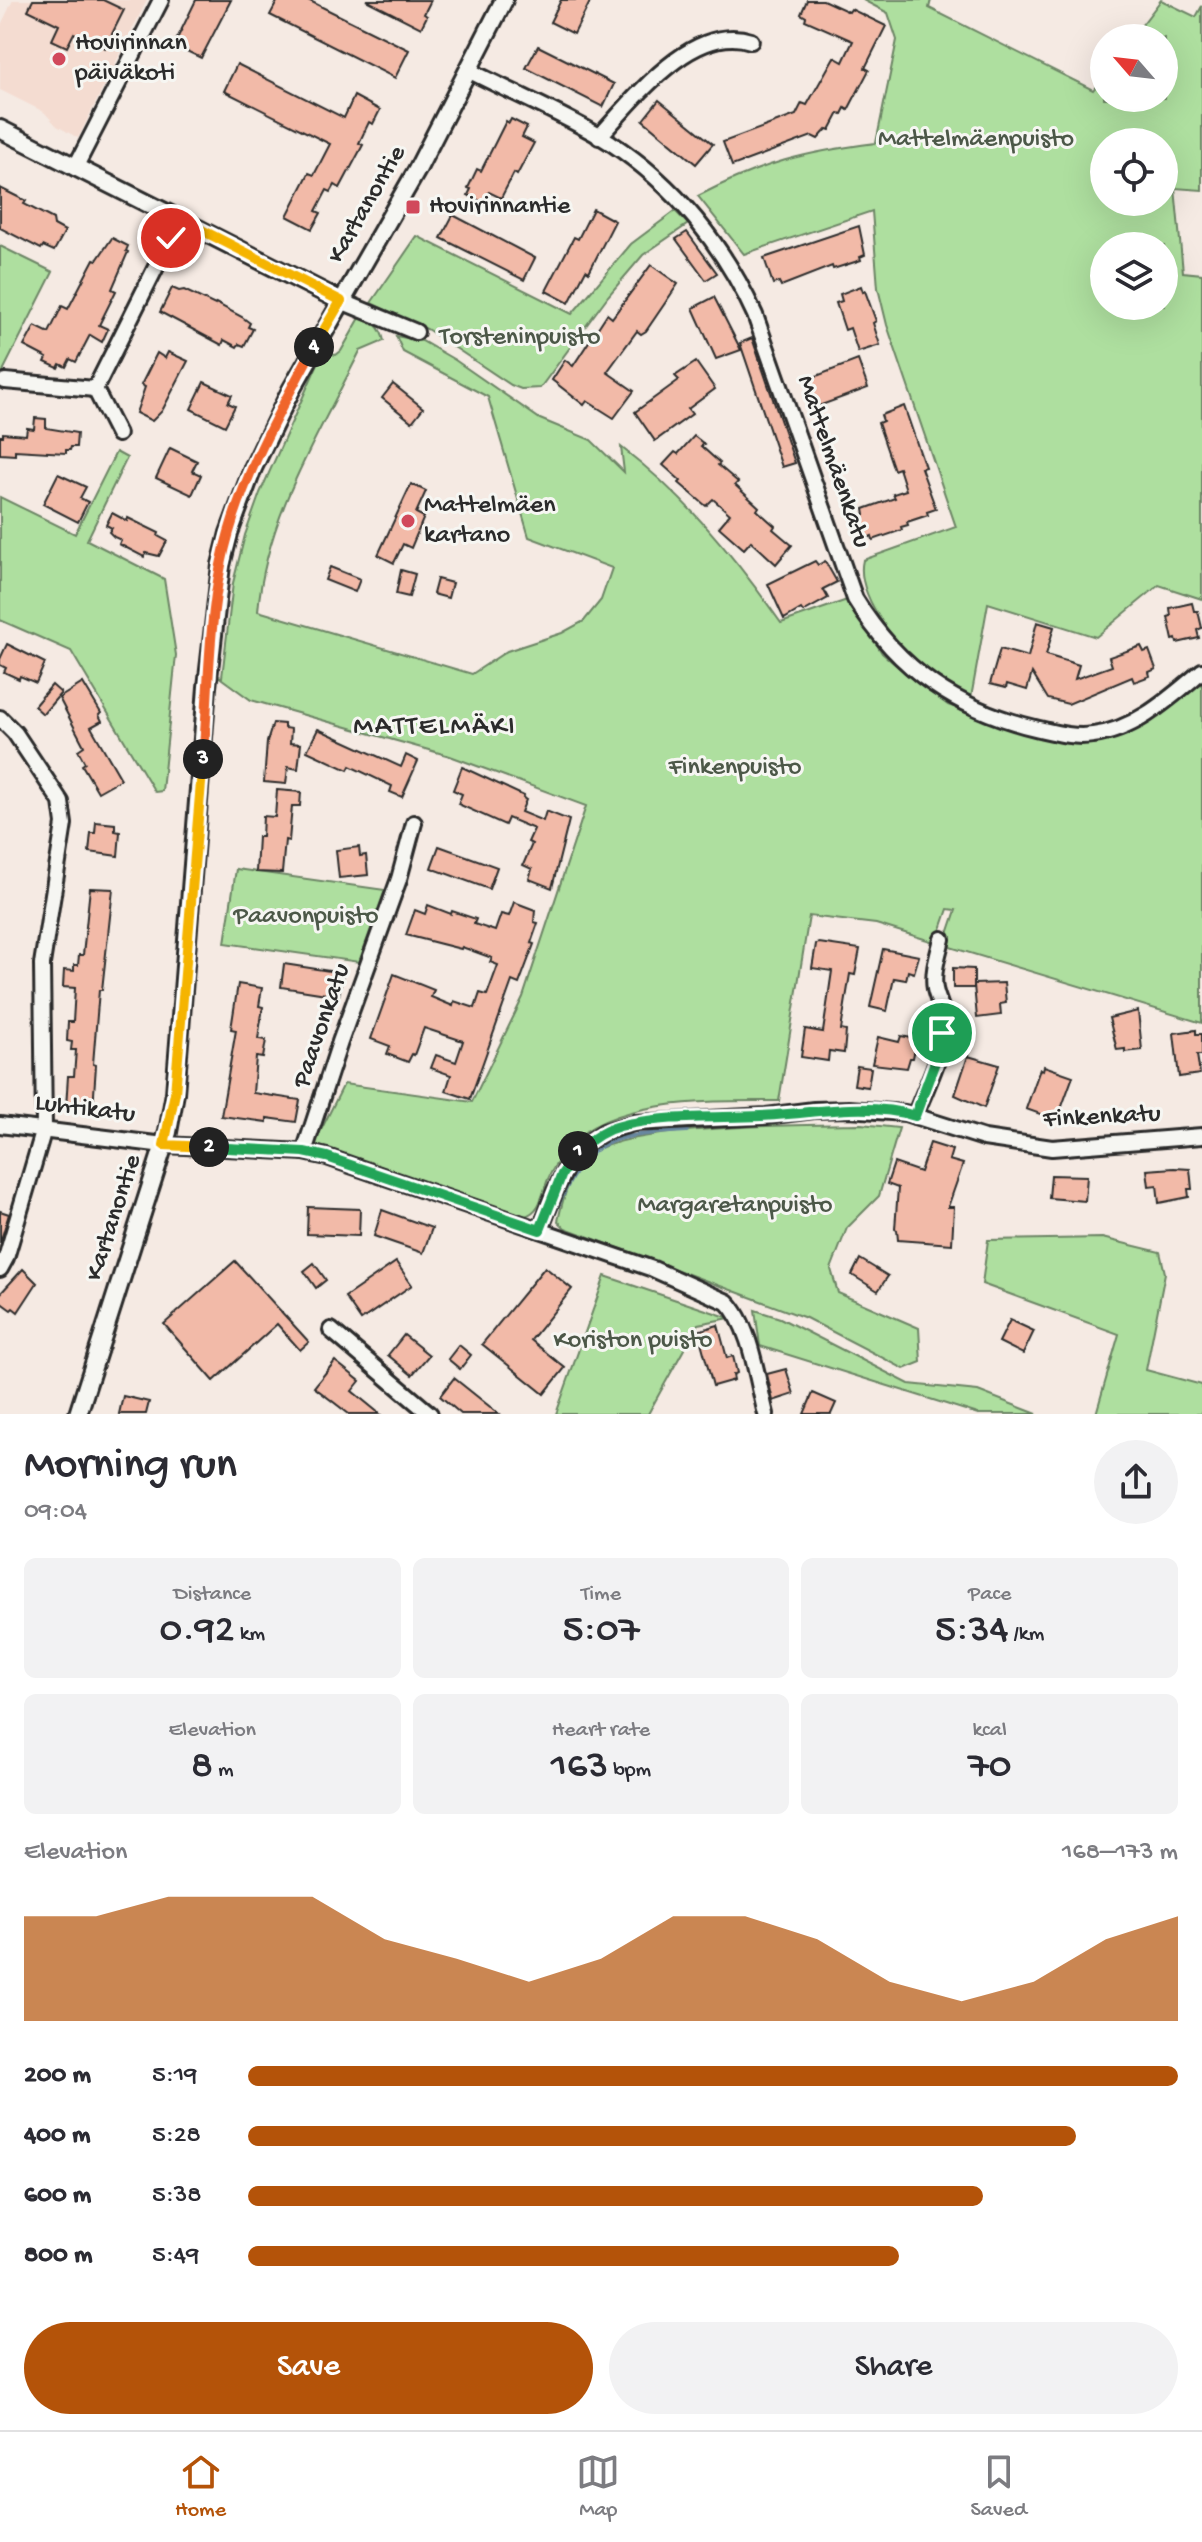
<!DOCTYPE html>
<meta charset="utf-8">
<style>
body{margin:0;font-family:"Gochi Hand",sans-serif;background:#f2f2f3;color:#2b2b33;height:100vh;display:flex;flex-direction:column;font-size:30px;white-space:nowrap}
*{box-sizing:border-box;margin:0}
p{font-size:26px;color:#7c7c81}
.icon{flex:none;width:44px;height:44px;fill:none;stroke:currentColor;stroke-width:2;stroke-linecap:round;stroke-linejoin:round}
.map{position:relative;height:1414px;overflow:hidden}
.drawer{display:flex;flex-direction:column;background:#fff;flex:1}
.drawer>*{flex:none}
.needle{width:52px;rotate:298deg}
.controls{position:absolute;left:1090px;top:24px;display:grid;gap:16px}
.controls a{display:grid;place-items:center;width:88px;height:88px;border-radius:50%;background:#fff;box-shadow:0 8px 32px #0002;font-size:40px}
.pin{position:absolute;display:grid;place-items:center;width:68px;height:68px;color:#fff;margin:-34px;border:4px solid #fff;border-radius:50%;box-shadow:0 2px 8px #0007}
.km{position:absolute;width:40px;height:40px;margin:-20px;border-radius:50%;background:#222;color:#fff;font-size:22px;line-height:40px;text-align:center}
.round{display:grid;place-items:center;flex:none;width:84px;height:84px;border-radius:42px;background:#f2f2f3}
.summary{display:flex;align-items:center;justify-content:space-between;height:136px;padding:0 24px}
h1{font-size:44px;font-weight:600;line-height:60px}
.stats{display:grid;grid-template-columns:repeat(3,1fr);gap:12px;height:136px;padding:8px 24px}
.stats div{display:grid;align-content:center;border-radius:12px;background:#f2f2f3;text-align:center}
.stats b{font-size:40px;font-weight:600}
.stats small{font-size:22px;font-weight:400}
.stats p{font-size:22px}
.chart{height:224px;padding:16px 24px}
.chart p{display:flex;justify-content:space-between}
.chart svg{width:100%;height:144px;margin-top:8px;fill:#b45309;opacity:.7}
.action{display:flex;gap:16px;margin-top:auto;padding:16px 24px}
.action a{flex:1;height:92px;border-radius:48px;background:#b45309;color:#fff;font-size:32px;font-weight:600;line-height:92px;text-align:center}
.action a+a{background:#f2f2f3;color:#2b2b33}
ul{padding:0 24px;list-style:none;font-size:26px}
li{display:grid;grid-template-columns:128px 96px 1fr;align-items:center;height:60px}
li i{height:20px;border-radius:10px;background:#b45309}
.tabs{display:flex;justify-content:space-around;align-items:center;height:112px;border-top:2px solid #e1e1e2;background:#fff;font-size:22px;color:#7c7c81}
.tabs a{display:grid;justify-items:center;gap:4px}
.tabs .selected{color:#b45309}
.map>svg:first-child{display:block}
.built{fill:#f4dcd1}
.green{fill:#aedf9f;stroke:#6c8565;stroke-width:2;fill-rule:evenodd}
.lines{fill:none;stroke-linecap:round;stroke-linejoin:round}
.stream{stroke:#68879f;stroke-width:4}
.building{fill:#f2baa8;stroke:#2b2b2b;stroke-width:2}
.minor-casing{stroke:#2b2b2b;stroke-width:20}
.tertiary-casing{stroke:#2b2b2b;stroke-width:22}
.minor{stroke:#f6f6f2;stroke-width:14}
.tertiary{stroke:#f6f6f2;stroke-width:16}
.split-1-casing{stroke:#fff;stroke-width:16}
.split-2-casing{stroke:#fff;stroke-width:16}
.split-3-casing{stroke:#fff;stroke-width:16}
.split-4-casing{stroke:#fff;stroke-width:16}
.split-5-casing{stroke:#fff;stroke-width:16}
.split-1{stroke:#22a559;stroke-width:10}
.split-2{stroke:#22a559;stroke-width:10}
.split-3{stroke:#f5b400;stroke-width:10}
.split-4{stroke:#f0652b;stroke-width:10}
.split-5{stroke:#f5b400;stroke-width:10}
.poi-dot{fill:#d1495b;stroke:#f6f6f2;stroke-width:3}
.labels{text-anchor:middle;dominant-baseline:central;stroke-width:6;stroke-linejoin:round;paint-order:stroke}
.poi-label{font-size:26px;fill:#2b2b2b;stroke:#f6f6f2;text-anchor:start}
.park-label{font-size:26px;fill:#4c5848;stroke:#f6f6f2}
.street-label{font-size:26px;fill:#2b2b2b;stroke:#f6f6f2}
.neighbourhood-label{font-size:28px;letter-spacing:2px;fill:#2b2b2b;stroke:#f6f6f2}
</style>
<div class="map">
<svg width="1202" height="1414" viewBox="0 0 1202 1414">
<rect width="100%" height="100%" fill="#f5eae3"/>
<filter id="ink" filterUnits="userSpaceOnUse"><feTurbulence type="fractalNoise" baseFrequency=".0125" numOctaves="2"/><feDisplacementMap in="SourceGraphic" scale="16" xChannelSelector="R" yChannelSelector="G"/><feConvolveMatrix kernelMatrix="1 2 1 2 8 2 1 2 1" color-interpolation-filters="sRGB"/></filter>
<g filter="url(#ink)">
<polygon class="built" points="13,0 147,0 78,138 57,126 44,112 0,90 0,27"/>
<g class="green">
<path d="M863 0H931L929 8 1093 90 1104 76V98H1164V38H1132L1161 0 1196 17 1202 6V190L1175 188 1183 272 1202 274V599L1159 585 1096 637 988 603 971 698C958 691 944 684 932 676 904 656 854 596 863 560L956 527 887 325 878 288 872 211 744 254 698 196C762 163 804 152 876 143L897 40 888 13ZM1104 142H1164V202H1104ZM1104 246H1164V306H1104Z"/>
<polygon points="675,211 688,224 643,255 608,296 540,388 521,389 511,385 427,329 371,303 417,236 572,314 631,244"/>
<polygon points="0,246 53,272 4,369 0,386"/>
<path d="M361 316C374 322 381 327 384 341L360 351C319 434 266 516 258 611L472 674 507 651 562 633 584 621 601 600 612 568 529 537 488 397 403 352 396 336 422 341 455 360 540 419 591 440 624 472 621 447C685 496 735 557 781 623L850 599 882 653 911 678 948 705 994 721 1088 741 1177 700 1202 681V1023L950 947 948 934 956 910 948 909 940 932 934 942 876 924 809 916 779 1101C718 1101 612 1097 569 1146 562 1155 553 1167 549 1177 542 1192 542 1211 525 1216L314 1144 344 1084 472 1102 523 997 586 806 450 756 251 700 218 676 222 677 233 583 245 535 260 493 323 352 336 355 341 351Z"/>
<polygon points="116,452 127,458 87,540 164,579 176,655 162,791 155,792 71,651 0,620 0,497 75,534"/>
<polygon points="236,869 385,890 359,962 225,943"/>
<path d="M861 1124 899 1128 879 1196 847 1228 831 1269 838 1293 919 1328 921 1362 904 1369 806 1318 565 1228 558 1221C562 1202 569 1174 583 1159 614 1124 809 1125 861 1124Z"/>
<polygon points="1102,1238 1160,1252 1165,1273 1146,1370 1202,1385 1202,1414 1096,1414 1119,1334 982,1284 988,1240"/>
<polygon points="605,1276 730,1318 698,1324 648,1414 556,1414"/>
<polygon points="755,1310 780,1318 909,1384 978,1391 1037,1414 978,1414 760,1346"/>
</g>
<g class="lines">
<path class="stream" d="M555 1213C586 1136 609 1136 687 1131"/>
</g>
<g class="building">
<polygon points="33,0 103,0 124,10 105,48 74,33 67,47 52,40 59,25 28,10"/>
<polygon points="196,0 231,0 201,58 174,45"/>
<polygon points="278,0 308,0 409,50 395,78 270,15"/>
<polygon points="366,0 431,0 424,14 427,16 421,28"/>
<polygon points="561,0 591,0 574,34 550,22"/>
<polygon points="807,0 823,0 849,12 851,9 886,26 865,68 869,70 848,110 845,108 842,114 839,113 830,130 827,129 818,139 812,136 732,166 723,142 796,115 802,103 807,105 834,57 843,62 853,41 805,20 806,17 801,14"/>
<polygon points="538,46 614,84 603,107 526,68"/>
<polygon points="237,64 344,118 354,96 380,110 373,124 369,122 359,143 363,145 340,188 335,185 331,192 327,190 316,211 321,213 312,229 287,216 309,173 314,175 330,144 224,91"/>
<polygon points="659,100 713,144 696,164 643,120"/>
<polygon points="511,119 527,127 522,137 534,143 517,175 514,173 501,198 489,192 484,203 468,195 471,189 468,188 477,169 481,171 506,121 509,123"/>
<polygon points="0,188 26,201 24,204 53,219 54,225 65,231 54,251 43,246 41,249 0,228"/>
<polygon points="593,209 615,221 589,272 586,270 569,303 546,291 574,237 578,239"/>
<polygon points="453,215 535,258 524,280 441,238"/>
<polygon points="859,226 865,255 860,257 861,260 833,269 832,266 781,286 779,282 773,284 764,258"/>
<polygon points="687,232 717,273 706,280 676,239"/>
<polygon points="112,238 128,246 126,251 128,252 112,289 116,291 99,325 108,329 102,342 90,335 76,362 70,359 66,367 60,364 58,368 45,362 47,358 24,346 35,326 49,333 62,306 68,309 94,259 97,260"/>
<polygon points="651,265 678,284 646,331 641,334 637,331 607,372 634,391 614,418 587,401 584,405 552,380 565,360 573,366 607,314 612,318"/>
<polygon points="861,286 863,292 865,291 876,321 873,323 880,345 858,352 850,328 845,330 836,303 842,301 840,294"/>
<polygon points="172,288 179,291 184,290 215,305 216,303 242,317 250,323 248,327 253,329 244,346 239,344 237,347 224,340 222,345 160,312"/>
<polygon points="714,297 741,350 716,359 693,308"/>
<polygon points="752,338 795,463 782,467 740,343"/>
<polygon points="168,352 188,361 162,411 152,421 136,413 145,387 141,385 157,353 165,358"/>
<polygon points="858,360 868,388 816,407 806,380"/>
<polygon points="696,362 715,389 688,409 692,414 655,441 635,412 679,380 675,376"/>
<polygon points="204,382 232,395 228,403 235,406 225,426 191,409"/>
<polygon points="393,384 423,408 412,422 382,398"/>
<polygon points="904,406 925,467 921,468 936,509 927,512 928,515 907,522 908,525 901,527 902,530 873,540 872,536 865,539 858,517 865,515 864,509 895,498 893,494 906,490 899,468 894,470 878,423 883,421 881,415"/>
<polygon points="35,418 46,419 46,428 77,433 76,447 71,447 70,450 66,450 66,453 15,450 15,455 0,454 0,436 3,436 3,433 26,435 27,428 34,429"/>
<polygon points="694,436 704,444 701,446 720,463 718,465 738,482 735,485 759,507 757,510 775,526 773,529 792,545 776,564 751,541 744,549 719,527 730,514 713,499 706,506 679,483 681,481 663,465 675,452 678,454"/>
<polygon points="170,448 197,461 192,471 201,475 192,495 156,478"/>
<polygon points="58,474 86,487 80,498 88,502 78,522 43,504"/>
<polygon points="411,484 426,491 416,513 424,517 411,548 403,544 394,563 378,555"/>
<polygon points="112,513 127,521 128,518 159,533 158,536 167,541 159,556 146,553 144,557 119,544 121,540 114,537 109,532 112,528 106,525"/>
<polygon points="815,561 818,565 825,561 837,582 823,589 828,598 803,612 801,609 784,619 768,584"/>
<polygon points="330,567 360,579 355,592 325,580"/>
<polygon points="401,570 415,574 409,597 396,594"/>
<polygon points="437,579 452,583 448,598 433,594"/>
<polygon points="1192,603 1194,611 1198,611 1202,628 1197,630 1199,638 1177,643 1176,639 1173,640 1168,617 1171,616 1170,608"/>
<polygon points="1037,622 1054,627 1046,655 1079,665 1075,679 1112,666 1109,657 1141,646 1144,652 1149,650 1156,669 1149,672 1150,676 1134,682 1132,677 1068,704 1048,699 1032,673 1027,690 1007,684 1006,688 990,684 1000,649 1028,657"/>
<polygon points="7,644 45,663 36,683 20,676 19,679 4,672 6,668 0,665 0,659"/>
<polygon points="83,683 101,713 99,715 102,721 91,727 121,779 98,792 82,765 85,763 78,750 84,746 59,698"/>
<polygon points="52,685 61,693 43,714 34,706"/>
<polygon points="273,723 284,724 284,728 291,729 290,743 301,744 298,769 288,767 286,784 264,782 267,742"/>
<polygon points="318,729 401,767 406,755 418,761 402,797 390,792 392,786 350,766 348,770 307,751"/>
<polygon points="462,767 524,796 523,798 526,800 521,812 543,821 546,811 569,820 552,888 529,879 532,869 523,865 532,844 528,842 534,829 508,818 505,825 458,804 462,794 453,790"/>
<polygon points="277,790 301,792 300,806 292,806 289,841 285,840 282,873 256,872 258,837 262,837 263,816 275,817"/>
<polygon points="96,822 115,824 115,831 120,832 118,856 89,852 91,833 95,833"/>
<polygon points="439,846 497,867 489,889 431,868"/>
<polygon points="359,847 360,856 366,855 368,875 339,878 336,850"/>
<polygon points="90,888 113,889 102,990 99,990 93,1064 96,1065 93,1109 66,1107 68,1076 74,1076 76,1050 71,1050 72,1042 67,1041 68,1022 73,1022 75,988 63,987 64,970 74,971 74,965 78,965 79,955 83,955"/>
<polygon points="514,902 535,910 534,922 538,923 531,943 534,944 519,984 512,981 470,1099 446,1091 451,1075 431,1068 436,1055 456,1062 463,1041 424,1028 414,1055 412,1054 408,1062 387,1054 390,1046 371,1039 394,974 434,990 431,997 453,1006 454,1001 475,1008 480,993 487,995 498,965 490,962 492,958 462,947 461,949 406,935 415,910 425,914 428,905 451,914 452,911 476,919 474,924 495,931 501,914 509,916"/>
<polygon points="819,943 860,949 855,975 850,974 841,1030 846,1031 844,1053 829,1051 828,1061 801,1057 805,1029 823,1032 832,971 812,968 816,944"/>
<polygon points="883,949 919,956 914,973 908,971 906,980 894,978 887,1011 870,1007"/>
<polygon points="284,964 343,973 339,996 281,987"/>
<polygon points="953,968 974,969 974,984 1004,983 1006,1003 1000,1004 1001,1015 977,1018 974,985 974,988 953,988"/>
<polygon points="238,984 262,988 259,1006 263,1007 258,1039 266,1040 263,1058 256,1057 253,1093 300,1100 296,1122 267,1118 267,1122 221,1116 236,1030 231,1029"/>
<polygon points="1138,1011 1142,1050 1125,1052 1125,1049 1117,1050 1109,1018"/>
<polygon points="1196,1030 1196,1034 1202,1034 1202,1055 1197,1055 1200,1074 1179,1077 1174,1033"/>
<polygon points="901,1036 917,1039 913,1058 910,1058 907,1068 872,1064 878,1037 899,1042"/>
<polygon points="968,1056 999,1065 984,1108 955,1095"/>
<polygon points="857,1066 871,1068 868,1087 854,1085"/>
<polygon points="1044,1066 1073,1076 1057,1120 1026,1109 1040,1069 1043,1070"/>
<polygon points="930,1143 952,1150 949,1160 963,1164 948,1207 954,1207 952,1244 898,1240 897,1230 895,1229 898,1188 887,1184 894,1163 920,1172"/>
<polygon points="1174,1168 1190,1169 1192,1189 1188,1189 1189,1197 1159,1203 1157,1185 1149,1186 1147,1170"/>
<polygon points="1051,1175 1087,1176 1085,1201 1049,1198"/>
<polygon points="308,1207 360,1209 359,1236 307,1234"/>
<polygon points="382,1210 432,1228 423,1253 374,1236"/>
<polygon points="0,1211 9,1214 0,1243"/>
<polygon points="860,1259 888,1276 878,1291 852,1275"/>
<polygon points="235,1261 309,1342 300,1350 277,1324 214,1381 164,1324"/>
<polygon points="396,1262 412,1285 361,1320 345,1297"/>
<polygon points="314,1263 326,1280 316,1288 304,1271"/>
<polygon points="545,1267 572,1289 531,1340 565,1368 544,1394 482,1344"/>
<polygon points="23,1269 37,1283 18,1312 13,1308 11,1310 0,1302 0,1294"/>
<polygon points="1010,1320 1034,1331 1023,1354 999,1342"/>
<polygon points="718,1325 727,1358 733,1356 737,1373 733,1375 734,1380 713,1386 698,1331"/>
<polygon points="404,1335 429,1355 412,1375 388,1355"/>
<polygon points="459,1345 471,1355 460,1369 448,1359"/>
<polygon points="335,1361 360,1381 352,1391 380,1414 349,1414 314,1387"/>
<polygon points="786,1369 794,1394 773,1401 767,1374"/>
<polygon points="454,1378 499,1414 461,1414 440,1396"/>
<polygon points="813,1393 836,1403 831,1414 804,1414"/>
<polygon points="123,1396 149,1402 146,1414 119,1414"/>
</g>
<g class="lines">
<defs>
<g id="minor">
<path d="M468 70C515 94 566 115 611 143 675 185 724 246 755 315L855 599C899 671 958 710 1039 729 1056 733 1075 738 1093 735 1136 730 1171 697 1202 671"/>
<path d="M599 137C634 99 693 22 751 41"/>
<polyline points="75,168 161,0"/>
<polyline points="341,301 416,332"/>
<polyline points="5,381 95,389 180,219"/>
<polyline points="95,389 118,434"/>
<polyline points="0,718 15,733 61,802 64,824 42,964 44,1129 6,1258 0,1269"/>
<path d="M915 1116C925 1088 946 1051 944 1020 943 1009 937 999 935 989 932 973 938 955 942 939"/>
<path d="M0 1125 164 1145 304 1152 327 1157 653 1269 727 1302C751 1326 757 1380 766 1414"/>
<polyline points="304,1152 340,1042 399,879 414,823"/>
<polyline points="540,1230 555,1191 570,1160 586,1144 604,1132 634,1123 766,1116 814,1110 849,1109 905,1113 984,1138 1052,1148 1202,1136"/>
<polyline points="331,1330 430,1414"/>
</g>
<g id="tertiary">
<polyline points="0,129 341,301"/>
<polyline points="78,1414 168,1132 175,1093 207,687 221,565 229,533 253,468 291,390 417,170 504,0"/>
</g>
</defs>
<use href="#minor" class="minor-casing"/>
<use href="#tertiary" class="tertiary-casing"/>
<use href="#minor" class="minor"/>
<use href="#tertiary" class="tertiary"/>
</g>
</g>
<g class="lines" filter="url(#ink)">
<defs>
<path id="split-1" d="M578 1151C590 1140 604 1130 620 1126 665 1115 715 1118 761 1116 812 1114 865 1101 915 1116L935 1062 942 1033"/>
<polyline id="split-2" points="209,1147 304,1152 327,1157 540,1230 562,1174 578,1151"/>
<polyline id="split-3" points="203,759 175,1093 164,1145 209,1147"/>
<path id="split-4" d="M203 759C209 695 208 629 221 565 236 488 277 415 314 347"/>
<polyline id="split-5" points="171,238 180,219 341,301 314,347"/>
</defs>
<use href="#split-1" class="split-1-casing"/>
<use href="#split-2" class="split-2-casing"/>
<use href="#split-3" class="split-3-casing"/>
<use href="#split-4" class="split-4-casing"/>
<use href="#split-5" class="split-5-casing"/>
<use href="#split-1" class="split-1"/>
<use href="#split-2" class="split-2"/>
<use href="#split-3" class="split-3"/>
<use href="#split-4" class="split-4"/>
<use href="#split-5" class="split-5"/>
</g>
<g class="poi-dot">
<circle cx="59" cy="59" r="8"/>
<rect x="405" y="199" width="16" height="16" rx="4"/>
<circle cx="408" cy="521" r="8"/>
</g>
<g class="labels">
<g class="poi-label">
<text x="75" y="44">Hovirinnan<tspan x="75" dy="30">päiväkoti</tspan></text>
<text x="429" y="207">Hovirinnantie</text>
<text x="424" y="506">Mattelmäen<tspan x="424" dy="30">kartano</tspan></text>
</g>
<g class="park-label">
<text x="976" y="140">Mattelmäenpuisto</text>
<text x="520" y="338">Torsteninpuisto</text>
<text x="735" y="768">Finkenpuisto</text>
<text x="306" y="917">Paavonpuisto</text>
<text x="735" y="1206">Margaretanpuisto</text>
<text x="633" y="1341">Koriston puisto</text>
</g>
<g class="street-label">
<text transform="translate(368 205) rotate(-60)">Kartanontie</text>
<text transform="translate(832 462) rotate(71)">Mattelmäenkatu</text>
<text transform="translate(323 1026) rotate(-71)">Paavonkatu</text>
<text transform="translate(85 1110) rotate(7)">Luhtikatu</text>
<text transform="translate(1102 1118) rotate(-3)">Finkenkatu</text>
<text transform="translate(115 1218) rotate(-72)">Kartanontie</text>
</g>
<g class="neighbourhood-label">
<text x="435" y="727">MATTELMÄKI</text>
</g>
</g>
</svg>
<div class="controls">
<a><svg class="needle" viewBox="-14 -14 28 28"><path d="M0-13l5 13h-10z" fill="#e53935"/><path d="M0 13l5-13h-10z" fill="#7c7c81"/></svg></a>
<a><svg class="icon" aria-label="locate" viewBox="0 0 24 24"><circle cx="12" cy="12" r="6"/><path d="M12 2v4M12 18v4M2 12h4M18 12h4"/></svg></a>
<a><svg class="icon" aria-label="layers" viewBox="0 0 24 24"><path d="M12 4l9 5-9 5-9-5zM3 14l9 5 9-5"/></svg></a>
</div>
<div class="pin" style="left:942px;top:1033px;background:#1e9e55"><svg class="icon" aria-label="arrive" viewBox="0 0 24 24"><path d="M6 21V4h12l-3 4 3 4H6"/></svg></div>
<div class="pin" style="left:171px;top:238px;background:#d93025"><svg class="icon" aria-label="check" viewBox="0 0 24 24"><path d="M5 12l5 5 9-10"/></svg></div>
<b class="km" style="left:578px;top:1151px">1</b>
<b class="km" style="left:209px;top:1147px">2</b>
<b class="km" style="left:203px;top:759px">3</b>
<b class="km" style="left:314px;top:347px">4</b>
</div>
<section class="drawer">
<div class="summary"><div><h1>Morning run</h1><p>09:04</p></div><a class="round"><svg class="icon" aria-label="share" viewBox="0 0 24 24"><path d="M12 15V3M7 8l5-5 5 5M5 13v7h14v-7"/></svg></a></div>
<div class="stats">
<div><p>Distance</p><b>0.92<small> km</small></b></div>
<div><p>Time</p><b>5:07</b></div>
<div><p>Pace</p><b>5:34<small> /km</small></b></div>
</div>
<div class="stats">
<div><p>Elevation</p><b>8<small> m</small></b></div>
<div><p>Heart rate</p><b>163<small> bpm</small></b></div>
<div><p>kcal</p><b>70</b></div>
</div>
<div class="chart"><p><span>Elevation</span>168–173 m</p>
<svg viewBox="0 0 160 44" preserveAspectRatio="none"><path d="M0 44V12L10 12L20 6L30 6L40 6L50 19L60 25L70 32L80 25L90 12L100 12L110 19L120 32L130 38L140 32L150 19L160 12V44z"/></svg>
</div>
<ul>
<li><b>200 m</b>5:19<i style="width:100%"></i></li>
<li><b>400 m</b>5:28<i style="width:89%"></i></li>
<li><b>600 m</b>5:38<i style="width:79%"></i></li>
<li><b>800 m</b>5:49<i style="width:70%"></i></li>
</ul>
<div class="action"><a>Save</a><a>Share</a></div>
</section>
<nav class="tabs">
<a class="selected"><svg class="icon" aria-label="home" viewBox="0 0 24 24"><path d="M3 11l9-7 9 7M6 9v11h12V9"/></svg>Home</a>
<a><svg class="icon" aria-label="map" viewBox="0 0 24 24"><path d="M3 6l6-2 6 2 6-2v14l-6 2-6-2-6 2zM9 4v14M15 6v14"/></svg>Map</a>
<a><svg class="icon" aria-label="saved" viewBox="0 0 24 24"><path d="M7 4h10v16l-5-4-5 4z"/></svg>Saved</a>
</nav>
